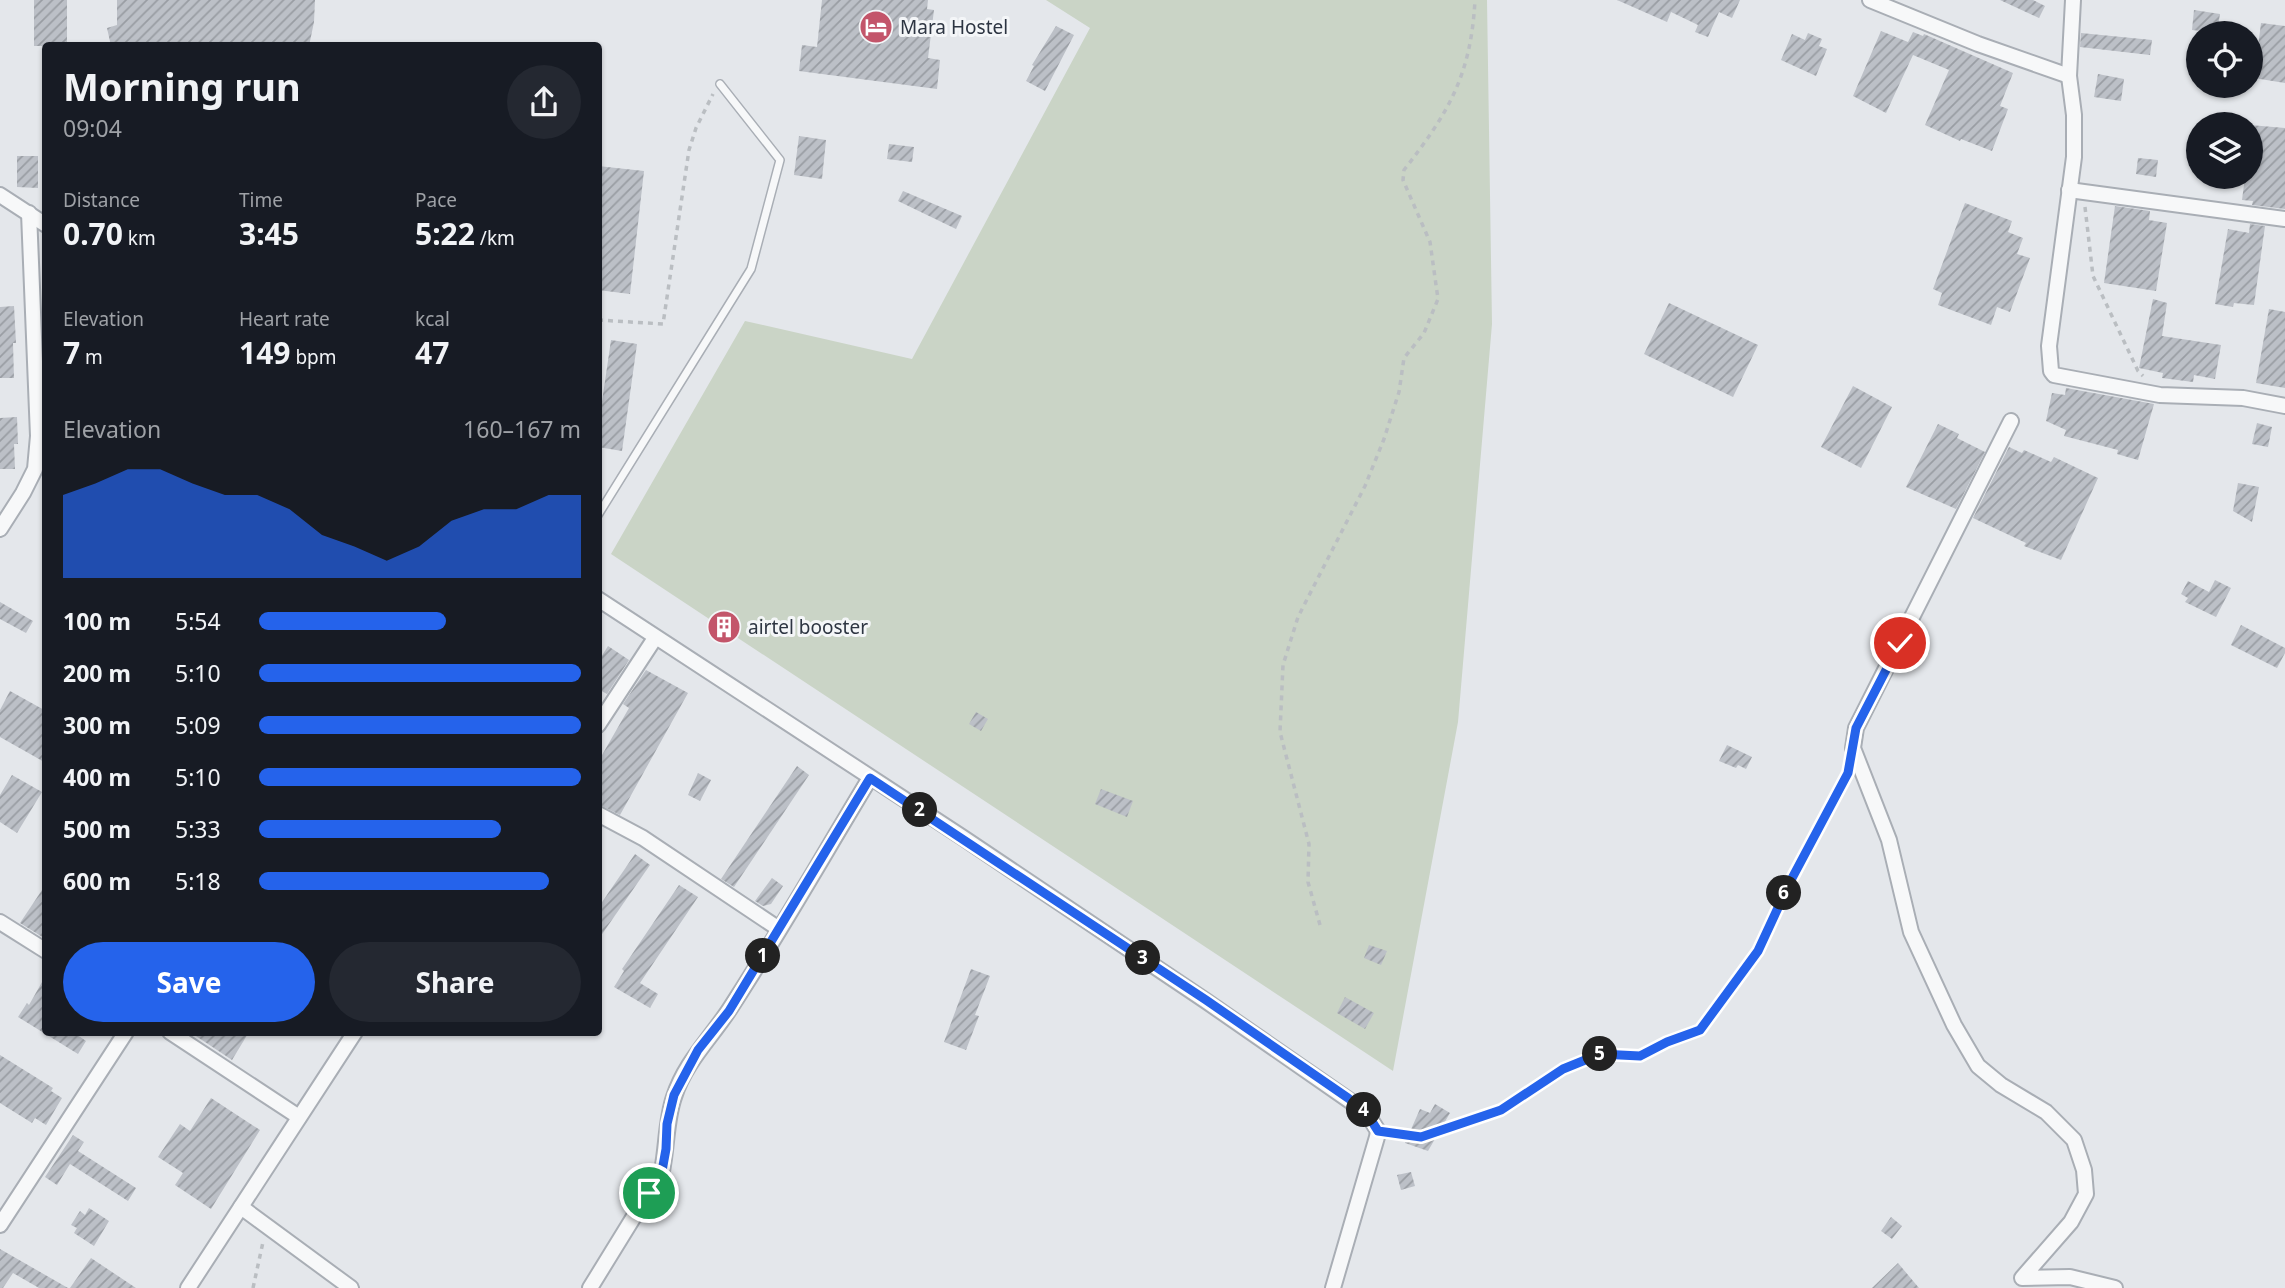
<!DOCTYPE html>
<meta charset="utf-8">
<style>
body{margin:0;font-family:"Noto Sans",sans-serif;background:#242831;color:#f1f3f6;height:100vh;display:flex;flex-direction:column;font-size:26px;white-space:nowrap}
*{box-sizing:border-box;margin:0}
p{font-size:23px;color:#9ea1a6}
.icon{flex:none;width:38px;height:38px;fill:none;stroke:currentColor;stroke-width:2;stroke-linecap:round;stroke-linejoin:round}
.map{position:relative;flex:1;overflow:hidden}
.panel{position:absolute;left:42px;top:42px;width:560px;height:994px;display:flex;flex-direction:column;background:#171b24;border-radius:7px;box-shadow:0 2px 5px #0004}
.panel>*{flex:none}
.controls{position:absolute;left:2186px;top:21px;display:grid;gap:14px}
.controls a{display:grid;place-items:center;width:77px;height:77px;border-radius:50%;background:#171b24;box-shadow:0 2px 5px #0004;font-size:35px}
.pin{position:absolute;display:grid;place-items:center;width:60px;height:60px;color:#fff;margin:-30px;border:4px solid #fff;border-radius:50%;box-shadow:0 2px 7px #0007}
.km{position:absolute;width:35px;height:35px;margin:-18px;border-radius:50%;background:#222;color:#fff;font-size:19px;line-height:35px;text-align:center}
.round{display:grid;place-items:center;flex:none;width:74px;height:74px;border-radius:37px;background:#242831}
.overview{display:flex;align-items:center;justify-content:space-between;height:119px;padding:0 21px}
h1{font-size:38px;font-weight:700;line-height:52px}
.figures{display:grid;grid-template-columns:repeat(3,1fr);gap:10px;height:119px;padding:7px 21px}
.figures div{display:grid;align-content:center}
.figures b{font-size:30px;font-weight:700}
.figures small{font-size:19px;font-weight:400}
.figures p{font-size:19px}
.chart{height:196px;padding:14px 21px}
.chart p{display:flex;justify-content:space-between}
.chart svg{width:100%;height:126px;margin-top:7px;fill:#2563eb;opacity:.7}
.action{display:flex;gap:14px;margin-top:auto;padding:14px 21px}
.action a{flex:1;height:80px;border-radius:42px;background:#2563eb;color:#fff;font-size:28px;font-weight:700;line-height:80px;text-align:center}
.action a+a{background:#242831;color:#f1f3f6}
ul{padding:0 21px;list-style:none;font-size:23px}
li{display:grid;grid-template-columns:112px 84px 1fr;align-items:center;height:52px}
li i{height:18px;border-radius:9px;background:#2563eb}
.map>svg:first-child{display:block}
.green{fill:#cad4c6}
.building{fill:url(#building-hatch)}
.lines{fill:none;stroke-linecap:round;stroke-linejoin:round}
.service-casing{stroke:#a9aeb5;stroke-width:10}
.minor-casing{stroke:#a9aeb5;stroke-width:18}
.path{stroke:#babec2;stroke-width:3.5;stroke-dasharray:5 5;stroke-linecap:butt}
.service{stroke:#f7f8f9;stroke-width:7}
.minor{stroke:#f7f8f9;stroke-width:14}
.route-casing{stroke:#fff;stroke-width:14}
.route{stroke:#2563eb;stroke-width:9}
.labels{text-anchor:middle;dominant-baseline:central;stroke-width:6;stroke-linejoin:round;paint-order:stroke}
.poi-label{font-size:19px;fill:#2d3542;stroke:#f4f6f8;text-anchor:start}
</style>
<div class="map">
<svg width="2285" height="1288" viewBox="0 0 2285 1288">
<defs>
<pattern id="building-hatch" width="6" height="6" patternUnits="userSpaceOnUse" patternTransform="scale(1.75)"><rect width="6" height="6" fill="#bcc0c7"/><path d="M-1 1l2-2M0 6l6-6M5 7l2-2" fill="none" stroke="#999da3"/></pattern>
</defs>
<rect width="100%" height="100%" fill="#e4e7eb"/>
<polygon class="green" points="1046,0 1487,0 1492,324 1458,722 1393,1071 611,554 745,321 912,359 1090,28"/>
<g class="building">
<rect x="34" y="0" width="33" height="46"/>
<polygon points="117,0 315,0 314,22 309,46 111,46 107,28 117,25"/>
<polygon points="822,0 928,0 927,9 934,10 928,58 940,60 937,89 799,71 802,45 817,47"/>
<polygon points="1617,0 1740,0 1732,18 1719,12 1708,37 1695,32 1698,25 1671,12 1667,22"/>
<polygon points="2000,0 2033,0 2045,6 2039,18"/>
<polygon points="2194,10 2220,14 2217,33 2192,30"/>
<polygon points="2261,23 2285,26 2285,83 2254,78"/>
<polygon points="1056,26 1074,35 1045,91 1026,81 1034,66 1032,65"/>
<polygon points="1881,31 1908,42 1913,32 1923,36 1924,34 2013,73 2000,106 2008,109 1992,151 1961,139 1960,141 1925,125 1949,70 1913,55 1886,113 1853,96"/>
<polygon points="1808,33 1822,39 1819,46 1827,49 1816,76 1781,60 1792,34 1805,40"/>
<polygon points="2081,33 2152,40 2150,55 2080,47"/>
<polygon points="2098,74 2124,79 2121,101 2094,97"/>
<polygon points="2250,125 2285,128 2285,209 2252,205 2253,201 2242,200 2245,177 2250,177"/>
<polygon points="799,136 826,140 822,179 794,175"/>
<polygon points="889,144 914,147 912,162 887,159"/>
<polygon points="17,156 38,156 38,188 17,187"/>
<polygon points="2138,158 2158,160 2156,177 2136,174"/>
<polygon points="598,166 644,171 630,294 598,290"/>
<polygon points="903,191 962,216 956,229 898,201"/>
<polygon points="1965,203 2012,221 2008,232 2023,238 2017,254 2030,258 2010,312 1997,307 1991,325 1938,305 1942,293 1933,289"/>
<polygon points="2115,206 2150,211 2149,220 2167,223 2156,291 2104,283"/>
<polygon points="2250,224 2265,226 2254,305 2234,303 2233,307 2215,304 2228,229 2249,233"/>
<polygon points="2153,299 2167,303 2162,336 2221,345 2215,379 2194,375 2193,382 2162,378 2163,373 2139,368"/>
<polygon points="1669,303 1758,345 1733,397 1644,354"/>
<polygon points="14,306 16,343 13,343 14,378 0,378 0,307"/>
<polygon points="2269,309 2285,312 2285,388 2256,383"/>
<polygon points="611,340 637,344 622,451 598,447 598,429"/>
<polygon points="1853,386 1892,407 1861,468 1821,447"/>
<polygon points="2066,388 2154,404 2138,460 2117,454 2118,450 2064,436 2066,430 2046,421 2052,393 2065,395"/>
<polygon points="17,417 18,444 14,444 15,469 0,469 0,418"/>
<polygon points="2257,423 2272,427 2268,447 2252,444"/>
<polygon points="1938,424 1959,434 1957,438 1985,452 1956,509 1906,487"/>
<polygon points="2009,447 2022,453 2024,450 2051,462 2054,457 2098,478 2061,560 2024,546 2026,543 1973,518"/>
<polygon points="2238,483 2259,487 2252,522 2233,511"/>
<polygon points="2215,580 2231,588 2216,617 2185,602 2188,598 2181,594 2188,581 2209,592"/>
<polygon points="0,602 33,621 26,633 0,619"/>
<polygon points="721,613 738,624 727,640 711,629"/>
<polygon points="2241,625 2285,648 2285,653 2277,668 2231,645"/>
<polygon points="608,646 629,660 607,694 598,689 598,662"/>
<polygon points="646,670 688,693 620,815 598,804 598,762 629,708 623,704"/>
<polygon points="10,691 46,711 46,763 0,737 0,710"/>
<polygon points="976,712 988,719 981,731 969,724"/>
<polygon points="1727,745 1752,757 1746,769 1738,765 1736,768 1719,761"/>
<polygon points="797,766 809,775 734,887 721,879"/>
<polygon points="698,773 711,780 700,801 688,795"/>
<polygon points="12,775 42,792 17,833 0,822 0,795"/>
<polygon points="1101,789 1133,801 1127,817 1095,804"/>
<polygon points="635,854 650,865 598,940 598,908"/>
<polygon points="772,878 783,886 771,904 763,906 755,901"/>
<polygon points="46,884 46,935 44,938 20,923"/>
<polygon points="679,885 698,897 640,983 658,994 650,1008 614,987 624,971 622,969"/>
<polygon points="1369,945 1387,951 1381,965 1364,958"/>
<polygon points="971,969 990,976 975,1015 979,1016 966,1050 944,1042"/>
<polygon points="46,975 46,1032 73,1032 86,1041 78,1054 18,1017 27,1003 29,1005"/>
<polygon points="1345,997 1374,1013 1365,1029 1337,1013"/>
<polygon points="190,1032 249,1032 232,1060"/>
<polygon points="0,1055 53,1088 51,1091 62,1098 46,1125 35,1118 32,1123 0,1103"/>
<polygon points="211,1098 260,1130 211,1209 175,1185 183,1173 158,1157 180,1124 190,1131"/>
<polygon points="1435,1104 1450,1113 1428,1151 1405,1143 1420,1109 1430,1113"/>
<polygon points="73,1135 84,1142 78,1151 136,1188 128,1201 70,1164 57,1185 45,1177"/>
<polygon points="1411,1172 1415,1186 1401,1190 1397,1175"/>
<polygon points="89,1208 109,1221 94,1246 74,1233 77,1228 71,1225 80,1211 85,1215"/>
<polygon points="1891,1217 1902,1226 1892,1239 1881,1231"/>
<polygon points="0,1249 68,1288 39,1288 13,1273 3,1288 0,1288"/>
<polygon points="91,1258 136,1288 70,1288"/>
<polygon points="1898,1263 1919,1288 1872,1288"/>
</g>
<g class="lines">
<defs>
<polyline id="service" points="598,515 751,269 780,160 720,84"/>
<g id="minor">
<polyline points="1870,0 1978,44 2069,76"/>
<polyline points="2073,0 2069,76 2074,115 2074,157 2049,346 2051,371 2054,375 2160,395 2243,398 2285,406"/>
<polyline points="2069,190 2285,219"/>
<polyline points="0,195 46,225"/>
<polyline points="2011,421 1856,728 1853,748 1889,840 1911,932 1954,1025 1978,1066 2001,1085 2046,1112 2074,1140 2084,1170 2086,1194 2071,1222 2022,1278 2070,1277 2115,1288"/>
<polyline points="0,529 23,493 35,469 38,436 29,213"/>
<polyline points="598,599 962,837 1206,1001 1366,1112 1378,1131 1377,1137 1333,1288"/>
<polyline points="598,725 655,638"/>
<polyline points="598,814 643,838 779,929"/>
<polyline points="0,922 46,951"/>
<polyline points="170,1032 299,1117"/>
<polyline points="241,1207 351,1288"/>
<polyline points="0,1225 126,1032"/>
<polyline points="188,1288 355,1032"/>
<path d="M590 1288 662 1171C667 1146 666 1120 674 1097 685 1062 712 1037 731 1007 780 932 824 854 870 778"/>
</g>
</defs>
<use href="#service" class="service-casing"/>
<use href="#minor" class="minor-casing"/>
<g class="path">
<polyline points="2085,207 2093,276 2138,371 2143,376"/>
<polyline points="598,320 663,324 689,150 696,128 713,94"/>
<path d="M1320 925 1308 882 1309 844 1280 732 1283 665 1298 617 1365 486 1384 439 1399 392 1404 358 1424 333 1438 299 1430 242 1403 180 1404 170C1449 112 1471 75 1475 0"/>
<polyline points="1394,1132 1421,1137 1458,1125 1501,1110 1563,1069 1600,1054 1640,1057 1667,1042 1700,1030 1758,951 1790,882 1847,774"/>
<polyline points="253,1288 263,1242"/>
</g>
<use href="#service" class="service"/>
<use href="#minor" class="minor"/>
</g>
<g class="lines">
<defs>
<polyline id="route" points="649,1193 662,1171 666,1149 667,1124 674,1095 698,1050 729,1011 870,778 1206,1000 1348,1098 1366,1112 1378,1131 1421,1137 1501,1110 1563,1069 1600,1054 1640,1056 1667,1042 1700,1030 1758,951 1790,882 1848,773 1856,728 1900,643"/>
</defs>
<use href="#route" class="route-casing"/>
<use href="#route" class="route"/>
</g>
<defs>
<symbol id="hotel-disc" viewBox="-11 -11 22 22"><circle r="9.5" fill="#c3556a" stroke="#f4f6f8"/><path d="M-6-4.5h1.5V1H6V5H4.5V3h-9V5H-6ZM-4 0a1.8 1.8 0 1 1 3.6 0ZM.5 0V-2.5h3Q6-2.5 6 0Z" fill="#fff"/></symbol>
<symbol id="building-disc" viewBox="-11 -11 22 22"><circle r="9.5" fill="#c3556a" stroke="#f4f6f8"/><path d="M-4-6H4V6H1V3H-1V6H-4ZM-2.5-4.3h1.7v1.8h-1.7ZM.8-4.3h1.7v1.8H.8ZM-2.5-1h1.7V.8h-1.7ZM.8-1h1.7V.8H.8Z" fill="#fff"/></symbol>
</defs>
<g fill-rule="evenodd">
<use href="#hotel-disc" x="857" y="8" width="38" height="38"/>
<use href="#building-disc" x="705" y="608" width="38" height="38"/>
</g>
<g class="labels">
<g class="poi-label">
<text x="900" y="27">Mara Hostel</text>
<text x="748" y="627">airtel booster</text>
</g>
</g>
</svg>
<div class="controls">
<a><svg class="icon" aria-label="locate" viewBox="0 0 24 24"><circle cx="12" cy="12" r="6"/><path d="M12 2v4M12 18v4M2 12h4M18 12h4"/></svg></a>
<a><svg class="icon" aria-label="layers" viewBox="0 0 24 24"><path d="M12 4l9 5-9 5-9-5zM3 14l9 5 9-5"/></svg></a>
</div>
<div class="pin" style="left:649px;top:1193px;background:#1e9e55"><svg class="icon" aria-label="arrive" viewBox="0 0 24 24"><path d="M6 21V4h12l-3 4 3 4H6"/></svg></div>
<div class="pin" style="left:1900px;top:643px;background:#d93025"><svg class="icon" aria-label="check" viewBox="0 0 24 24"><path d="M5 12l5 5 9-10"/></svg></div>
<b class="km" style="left:763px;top:956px">1</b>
<b class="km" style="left:920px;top:810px">2</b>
<b class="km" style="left:1143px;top:958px">3</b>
<b class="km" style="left:1364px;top:1110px">4</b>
<b class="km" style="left:1600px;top:1054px">5</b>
<b class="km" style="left:1784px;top:893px">6</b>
<section class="panel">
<div class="overview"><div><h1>Morning run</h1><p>09:04</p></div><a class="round"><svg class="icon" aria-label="share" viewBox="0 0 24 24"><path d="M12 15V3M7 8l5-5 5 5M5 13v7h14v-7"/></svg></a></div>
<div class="figures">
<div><p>Distance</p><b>0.70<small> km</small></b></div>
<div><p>Time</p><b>3:45</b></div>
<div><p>Pace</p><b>5:22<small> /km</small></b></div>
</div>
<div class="figures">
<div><p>Elevation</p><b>7<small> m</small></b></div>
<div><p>Heart rate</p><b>149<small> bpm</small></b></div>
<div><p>kcal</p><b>47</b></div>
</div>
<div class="chart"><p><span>Elevation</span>160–167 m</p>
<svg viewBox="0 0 160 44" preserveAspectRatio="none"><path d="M0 44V15L10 11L20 6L30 6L40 11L50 15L60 15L70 20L80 29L90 33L100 38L110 33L120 24L130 20L140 20L150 15L160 15V44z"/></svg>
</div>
<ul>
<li><b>100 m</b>5:54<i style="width:58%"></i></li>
<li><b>200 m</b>5:10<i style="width:100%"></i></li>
<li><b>300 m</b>5:09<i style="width:100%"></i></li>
<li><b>400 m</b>5:10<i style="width:100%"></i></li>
<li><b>500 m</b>5:33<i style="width:75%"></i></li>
<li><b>600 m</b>5:18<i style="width:90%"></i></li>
</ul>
<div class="action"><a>Save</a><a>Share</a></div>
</section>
</div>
